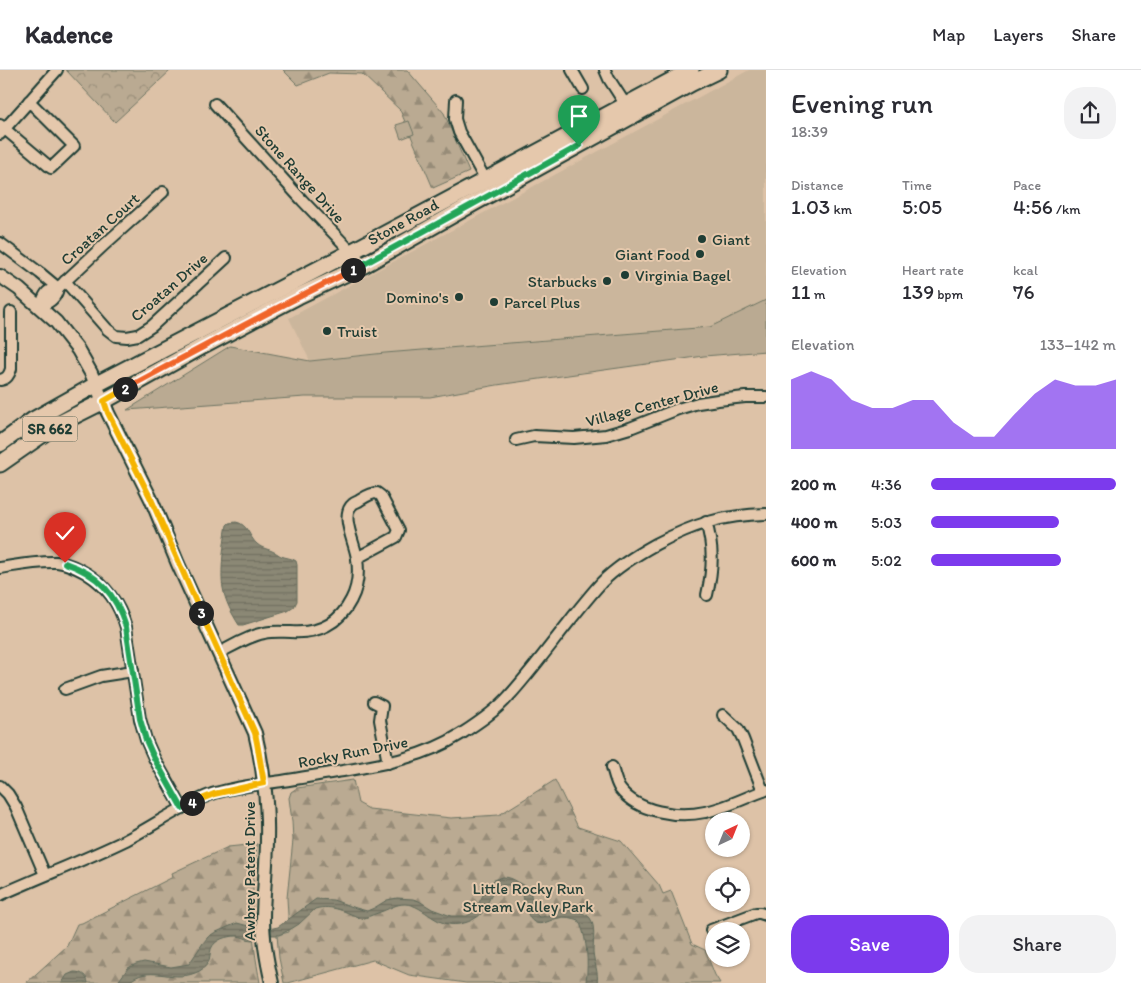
<!DOCTYPE html>
<meta charset="utf-8">
<style>
body{margin:0;font-family:Itim,sans-serif;background:#f2f2f3;color:#2b2b33;height:100vh;display:flex;flex-direction:column;font-size:19px;white-space:nowrap}
*{box-sizing:border-box;margin:0}
p{font-size:16px;color:#7c7c81}
.icon{flex:none;width:28px;height:28px;fill:none;stroke:currentColor;stroke-width:2;stroke-linecap:round;stroke-linejoin:round}
.map{position:relative;flex:1;overflow:hidden}
.side{display:flex;flex-direction:column;background:#fff;width:375px}
.side>*{flex:none}
.needle{width:32px;rotate:43deg}
.tools{position:absolute;left:705px;top:742px;display:grid;gap:10px}
.tools a{display:grid;place-items:center;width:45px;height:45px;border-radius:50%;background:#fff;box-shadow:0 1px 4px #0004;font-size:25px}
.pin{position:absolute;display:grid;place-items:center;width:42px;height:42px;color:#fff;margin:-51px -21px;border-radius:50% 50% 50% 0;rotate:-45deg;box-shadow:0 0 5px #0007}
.pin .icon{rotate:45deg}
.km{position:absolute;width:25px;height:25px;margin:-12px;border-radius:50%;background:#222;color:#fff;font-size:14px;line-height:25px;text-align:center}
.round{display:grid;place-items:center;flex:none;width:52px;height:52px;border-radius:20px;background:#f2f2f3}
.head{display:flex;align-items:center;justify-content:space-between;height:85px;padding:0 25px}
h1{font-size:28px;font-weight:600;line-height:38px}
.figures{display:grid;grid-template-columns:repeat(3,1fr);gap:8px;height:85px;padding:5px 25px}
.figures div{display:grid;align-content:center}
.figures b{font-size:21px;font-weight:600}
.figures small{font-size:14px;font-weight:400}
.figures p{font-size:14px}
.chart{height:140px;padding:10px 25px}
.chart p{display:flex;justify-content:space-between}
.chart svg{width:100%;height:90px;margin-top:5px;fill:#7c3aed;opacity:.7}
.action{display:flex;gap:10px;margin-top:auto;padding:10px 25px}
.action a{flex:1;height:58px;border-radius:20px;background:#7c3aed;color:#fff;font-size:20px;font-weight:600;line-height:58px;text-align:center}
.action a+a{background:#f2f2f3;color:#2b2b33}
ul{padding:0 25px;list-style:none;font-size:16px}
li{display:grid;grid-template-columns:80px 60px 1fr;align-items:center;height:38px}
li i{height:12px;border-radius:6px;background:#7c3aed}
header{display:flex;align-items:center;gap:30px;box-sizing:border-box;height:70px;padding:0 25px;background:#fff;border-bottom:1px solid #e1e1e2}
header strong{font-size:24px}
nav{display:flex;gap:28px;margin-inline-start:auto;font-size:18px}
main{display:flex;flex:1;min-height:0}
.map>svg:first-child{display:block}
.built{fill:#cbb69c}
.green{fill:#baaa92;stroke:#6c7463}
.forest{fill:url(#forest-firs);stroke:#6c7463}
.park{fill:url(#park-crowns);stroke:#6c7463}
.water{fill:url(#water-rules);stroke:#606a5b}
.lines{fill:none;stroke-linecap:round;stroke-linejoin:round}
.minor-casing{stroke:#1f3d34;stroke-width:14}
.tertiary-casing{stroke:#1f3d34;stroke-width:16}
.primary-casing{stroke:#1f3d34;stroke-width:19}
.minor{stroke:#e5c8ac;stroke-width:10}
.tertiary{stroke:#e5c8ac;stroke-width:12}
.primary{stroke:#e5c8ac;stroke-width:15}
.split-1-casing{stroke:#fff;stroke-width:10}
.split-2-casing{stroke:#fff;stroke-width:10}
.split-3-casing{stroke:#fff;stroke-width:10}
.split-4-casing{stroke:#fff;stroke-width:10}
.split-5-casing{stroke:#fff;stroke-width:10}
.split-1{stroke:#22a559;stroke-width:6}
.split-2{stroke:#f0652b;stroke-width:6}
.split-3{stroke:#f5b400;stroke-width:6}
.split-4{stroke:#f5b400;stroke-width:6}
.split-5{stroke:#22a559;stroke-width:6}
.poi-dot{fill:#1f3d34;stroke:#e5c8ac;stroke-width:2}
.labels{text-anchor:middle;dominant-baseline:central;stroke-width:4;stroke-linejoin:round;paint-order:stroke}
.shield{fill:#e5c8ac;stroke:#5a6758;stroke-width:1}
.shield-label{font-size:15px;font-weight:bold;fill:#1f3d34}
.street-label{font-size:16px;fill:#1f3d34;stroke:#e5c8ac}
.poi-label{font-size:16px;fill:#1f3d34;stroke:#e5c8ac;text-anchor:start}
.park-label{font-size:16px;fill:#274239;stroke:#e5c8ac}
</style>
<header>
<strong>Kadence</strong>
<nav><a>Map</a><a>Layers</a><a>Share</a></nav>
</header>
<main>
<div class="map">
<svg width="766" height="913" viewBox="0 0 766 913">
<defs>
<pattern id="forest-firs" width="22" height="20" patternUnits="userSpaceOnUse" patternTransform="scale(1.25)"><rect width="22" height="20" fill="#baaa92"/><path d="M5 1l3.5 6h-7zM16 11l3.5 6h-7z" fill="#978c78"/></pattern>
<pattern id="park-crowns" width="20" height="18" patternUnits="userSpaceOnUse" patternTransform="scale(1.25)"><rect width="20" height="18" fill="#baaa92"/><path d="M2 6a3 3 0 1 1 6 0M12 15a3 3 0 1 1 6 0" fill="none" stroke="#978c78"/></pattern>
<pattern id="water-rules" width="6" height="5" patternUnits="userSpaceOnUse" patternTransform="scale(1.25)"><rect width="6" height="5" fill="#8b8875"/><path d="M0 2.5h6" fill="none" stroke="#717061"/></pattern>
</defs>
<rect width="100%" height="100%" fill="#ddc2a7"/>
<filter id="ink" filterUnits="userSpaceOnUse"><feTurbulence type="fractalNoise" baseFrequency=".02" numOctaves="2"/><feDisplacementMap in="SourceGraphic" scale="10" xChannelSelector="R" yChannelSelector="G"/><feConvolveMatrix kernelMatrix="1 2 1 2 8 2 1 2 1" color-interpolation-filters="sRGB"/></filter>
<g filter="url(#ink)">
<polygon class="built" points="749,0 766,0 766,230 710,257 385,283 310,291 289,248"/>
<polygon class="green" points="766,230 766,281 704,286 497,315 430,327 305,327 127,340 230,276 310,291 385,283 710,257"/>
<g class="forest">
<polygon points="283,0 407,0 444,43 469,102 433,118 400,40 362,4 329,3 298,15"/>
<polygon points="353,710 358,733 369,739 451,748 499,745 555,710 578,757 621,771 659,815 663,824 671,821 692,874 705,880 715,905 720,913 466,913 409,905 373,890 288,913 284,913 279,888 277,865 289,862 287,828 293,770 292,751 289,728 291,722 297,718"/>
<path d="M257 774C255 797 252 820 252 843 252 867 256 890 260 913H26L67 876 77 854 82 853 173 807 172 803 228 777Z"/>
</g>
<g class="park">
<polygon points="66,0 171,0 115,52"/>
<polygon points="409,51 414,64 401,69 396,55"/>
</g>
<g class="water">
<path d="M236 452C248 454 249 467 257 474 263 479 269 479 274 482 277 483 279 485 281 486 286 488 292 488 296 491L297 495V531L294 537 288 541 243 555H239C232 544 225 531 223 518 220 505 224 469 227 455L229 453Z"/>
<path d="M503 807C509 807 513 809 518 812 541 822 524 834 539 847 549 847 556 839 565 839 570 838 575 840 580 842 584 844 588 845 590 848 596 856 593 873 593 882 594 893 599 903 597 913H586C586 908 587 906 587 901 588 887 586 862 578 850 572 848 565 846 559 848 551 849 541 857 534 852 521 844 530 815 507 815 491 814 489 836 481 844 477 848 469 852 464 853 436 861 426 835 405 834 396 834 391 838 383 841 376 844 369 846 362 849 346 842 332 834 315 839L299 854 291 859 279 865H264L252 870C247 870 242 866 237 866 227 866 215 869 211 879 210 883 210 887 209 891 206 897 201 901 195 903 170 913 149 893 128 913H117L128 898 136 894 144 892 171 897 189 894 203 873 208 867 214 863 237 853 264 860 278 857 316 829 333 830 356 838 367 841 374 838 387 830 397 828 413 829 419 831 432 839 451 846H467L471 844 476 838 489 814 494 810Z"/>
<path d="M74 902C82 902 87 906 88 913H62L67 905Z"/>
</g>
<g class="lines">
<defs>
<g id="minor">
<polyline points="572,0 583,19"/>
<polyline points="605,0 609,9 629,40"/>
<polyline points="456,30 455,49 459,62 485,109"/>
<polyline points="215,34 302,130 364,195"/>
<polyline points="0,55 51,98 74,76 29,31"/>
<polyline points="0,64 57,0"/>
<polyline points="0,173 40,203 58,218"/>
<polyline points="65,211 107,259 116,266 127,267 138,265 152,256 226,188"/>
<path d="M40 237C49 232 56 229 58 218L104 175 163 122"/>
<path d="M40 237C45 226 44 220 58 218"/>
<path d="M0 310C7 309 9 305 11 299V242"/>
<polyline points="516,370 534,366 574,368 606,365 630,358 678,339 698,333 718,330 745,327 766,327"/>
<path d="M706 452C714 479 713 498 707 525"/>
<path d="M0 498C19 495 38 491 57 492 68 493 77 498 86 503 107 516 119 533 126 557L140 649 146 670 154 688 182 738"/>
<path d="M219 583C233 576 248 566 264 563 273 561 282 562 291 562 317 564 339 554 351 530 358 517 359 503 357 489 356 475 339 445 353 434 355 432 358 432 360 430 365 427 371 423 377 423L381 426 399 460 396 467 357 488"/>
<polyline points="65,619 101,606 133,601"/>
<polyline points="374,632 382,636 380,650 388,693"/>
<polyline points="723,645 738,659 743,669 763,721"/>
<path d="M612 697C614 704 616 713 620 719 637 742 678 748 705 742 726 738 746 727 766 720"/>
<polyline points="0,716 8,724 16,737 45,805"/>
<path d="M0 825C42 806 85 790 126 770 155 755 182 735 212 724 234 717 259 714 282 711 302 708 323 704 343 701 384 694 425 687 461 664 478 653 496 641 509 626 530 603 549 577 568 553 579 539 590 525 602 512 618 496 636 485 656 474 694 454 723 445 766 444"/>
<polyline points="711,860 756,843 760,843 766,845"/>
</g>
<path id="tertiary" d="M0 206 19 219 56 252 78 280 91 303 108 343 151 429 178 494 255 663C263 695 268 736 267 769 267 796 263 822 263 849 263 870 267 892 272 913"/>
<g id="primary">
<polyline points="0,374 33,350 97,314 351,182 691,0"/>
<polyline points="0,394 56,355 104,331 203,276 298,226 364,195 472,134 692,13 719,0"/>
</g>
</defs>
<use href="#minor" class="minor-casing"/>
<use href="#tertiary" class="tertiary-casing"/>
<use href="#primary" class="primary-casing"/>
<use href="#minor" class="minor"/>
<use href="#tertiary" class="tertiary"/>
<use href="#primary" class="primary"/>
</g>
</g>
<g class="lines" filter="url(#ink)">
<defs>
<polyline id="split-1" points="353,200 579,76"/>
<path id="split-2" d="M125 319C201 278 276 237 353 200"/>
<polyline id="split-3" points="125,319 104,331 108,343 151,429 201,543"/>
<polyline id="split-4" points="192,733 214,724 264,713 257,673 255,663 201,543"/>
<path id="split-5" d="M65 493C98 504 116 524 126 557L140 649 146 670 154 688 182 738 192 733"/>
</defs>
<use href="#split-1" class="split-1-casing"/>
<use href="#split-2" class="split-2-casing"/>
<use href="#split-3" class="split-3-casing"/>
<use href="#split-4" class="split-4-casing"/>
<use href="#split-5" class="split-5-casing"/>
<use href="#split-1" class="split-1"/>
<use href="#split-2" class="split-2"/>
<use href="#split-3" class="split-3"/>
<use href="#split-4" class="split-4"/>
<use href="#split-5" class="split-5"/>
</g>
<g class="poi-dot">
<circle cx="702" cy="169" r="5"/>
<circle cx="700" cy="184" r="5"/>
<circle cx="625" cy="205" r="5"/>
<circle cx="607" cy="211" r="5"/>
<circle cx="459" cy="227" r="5"/>
<circle cx="494" cy="232" r="5"/>
<circle cx="327" cy="261" r="5"/>
</g>
<g class="labels">
<rect class="shield" x="22.5" y="346.5" width="55" height="25" rx="4"/>
<g class="shield-label">
<text x="50" y="359">SR 662</text>
</g>
<g class="street-label">
<text transform="translate(300 104) rotate(48)">Stone Range Drive</text>
<text transform="translate(403 152) rotate(-29)">Stone Road</text>
<text transform="translate(100 159) rotate(-42)">Croatan Court</text>
<text transform="translate(169 217) rotate(-41)">Croatan Drive</text>
<text transform="translate(652 334) rotate(-15)">Village Center Drive</text>
<text transform="translate(353 682) rotate(-11)">Rocky Run Drive</text>
<text transform="translate(249 801) rotate(-90)">Awbrey Patent Drive</text>
</g>
<g class="poi-label">
<text x="712" y="169">Giant</text>
<text x="690" y="184" text-anchor="end">Giant Food</text>
<text x="635" y="205">Virginia Bagel</text>
<text x="597" y="211" text-anchor="end">Starbucks</text>
<text x="449" y="227" text-anchor="end">Domino's</text>
<text x="504" y="232">Parcel Plus</text>
<text x="337" y="261">Truist</text>
</g>
<g class="park-label">
<text x="528" y="818">Little Rocky Run<tspan x="528" dy="18">Stream Valley Park</tspan></text>
</g>
</g>
</svg>
<div class="tools">
<a><svg class="needle" viewBox="-14 -14 28 28"><path d="M0-13l5 13h-10z" fill="#e53935"/><path d="M0 13l5-13h-10z" fill="#7c7c81"/></svg></a>
<a><svg class="icon" aria-label="locate" viewBox="0 0 24 24"><circle cx="12" cy="12" r="6"/><path d="M12 2v4M12 18v4M2 12h4M18 12h4"/></svg></a>
<a><svg class="icon" aria-label="layers" viewBox="0 0 24 24"><path d="M12 4l9 5-9 5-9-5zM3 14l9 5 9-5"/></svg></a>
</div>
<div class="pin" style="left:579px;top:76px;background:#1e9e55"><svg class="icon" aria-label="arrive" viewBox="0 0 24 24"><path d="M6 21V4h12l-3 4 3 4H6"/></svg></div>
<div class="pin" style="left:65px;top:493px;background:#d93025"><svg class="icon" aria-label="check" viewBox="0 0 24 24"><path d="M5 12l5 5 9-10"/></svg></div>
<b class="km" style="left:353px;top:200px">1</b>
<b class="km" style="left:125px;top:319px">2</b>
<b class="km" style="left:201px;top:543px">3</b>
<b class="km" style="left:192px;top:733px">4</b>
</div>
<section class="side">
<div class="head"><div><h1>Evening run</h1><p>18:39</p></div><a class="round"><svg class="icon" aria-label="share" viewBox="0 0 24 24"><path d="M12 15V3M7 8l5-5 5 5M5 13v7h14v-7"/></svg></a></div>
<div class="figures">
<div><p>Distance</p><b>1.03<small> km</small></b></div>
<div><p>Time</p><b>5:05</b></div>
<div><p>Pace</p><b>4:56<small> /km</small></b></div>
</div>
<div class="figures">
<div><p>Elevation</p><b>11<small> m</small></b></div>
<div><p>Heart rate</p><b>139<small> bpm</small></b></div>
<div><p>kcal</p><b>76</b></div>
</div>
<div class="chart"><p><span>Elevation</span>133–142 m</p>
<svg viewBox="0 0 160 44" preserveAspectRatio="none"><path d="M0 44V10L10 6L20 10L30 20L40 24L50 24L60 20L70 20L80 31L90 38L100 38L110 27L120 17L130 10L140 13L150 13L160 10V44z"/></svg>
</div>
<ul>
<li><b>200 m</b>4:36<i style="width:100%"></i></li>
<li><b>400 m</b>5:03<i style="width:69%"></i></li>
<li><b>600 m</b>5:02<i style="width:70%"></i></li>
</ul>
<div class="action"><a>Save</a><a>Share</a></div>
</section>
</main>
